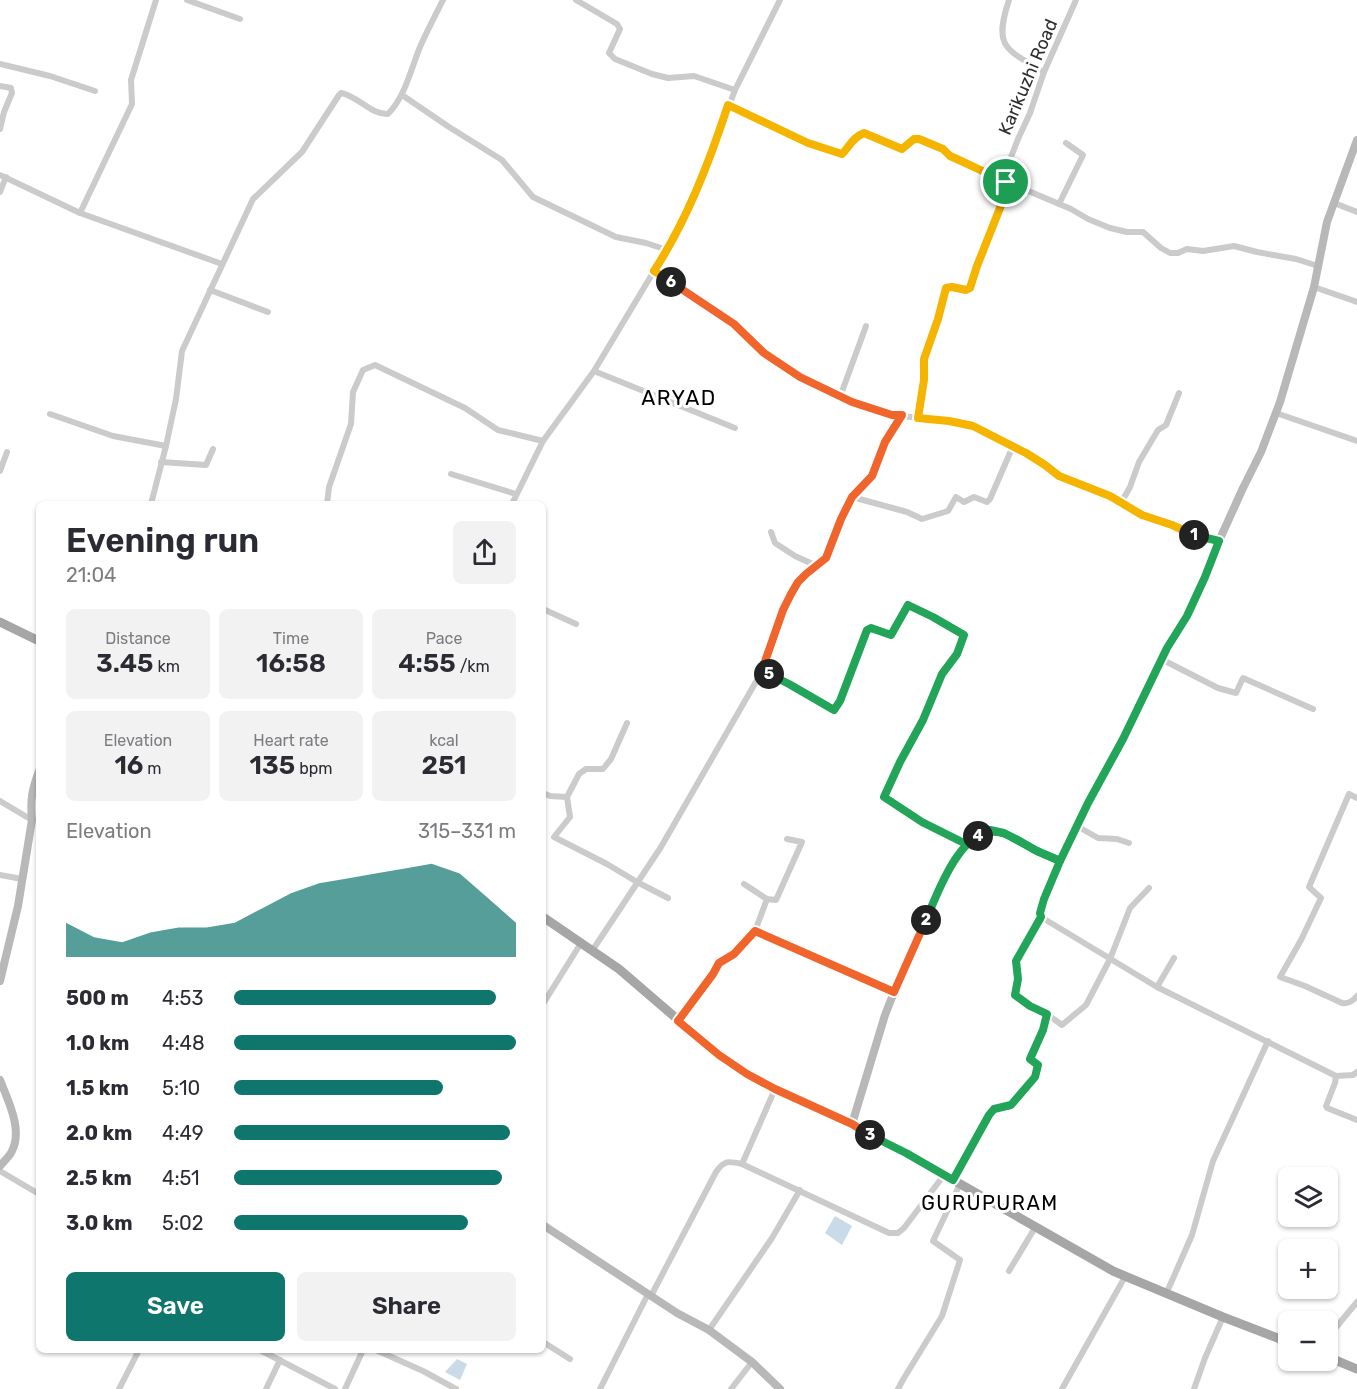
<!DOCTYPE html>
<meta charset="utf-8">
<style>
body{margin:0;font-family:Rubik,sans-serif;background:#f2f2f3;color:#2b2b33;height:100vh;display:flex;flex-direction:column;font-size:22px;white-space:nowrap}
*{box-sizing:border-box;margin:0}
p{font-size:20px;color:#7c7c81}
.icon{flex:none;width:33px;height:33px;fill:none;stroke:currentColor;stroke-width:2;stroke-linecap:round;stroke-linejoin:round}
.map{position:relative;flex:1;overflow:hidden}
.side{position:absolute;left:36px;top:501px;width:510px;height:852px;display:flex;flex-direction:column;background:#fff;border-radius:9px;box-shadow:0 2px 4px #0004}
.side>*{flex:none}
.tools{position:absolute;left:1278px;top:1167px;display:grid;gap:12px}
.tools a{display:grid;place-items:center;width:60px;height:60px;border-radius:9px;background:#fff;box-shadow:0 2px 4px #0004;font-size:30px}
.pin{position:absolute;display:grid;place-items:center;width:51px;height:51px;color:#fff;margin:-26px;border:3px solid #fff;border-radius:50%;box-shadow:0 2px 6px #0007}
.km{position:absolute;width:30px;height:30px;margin:-15px;border-radius:50%;background:#222;color:#fff;font-size:16px;line-height:30px;text-align:center}
.round{display:grid;place-items:center;flex:none;width:63px;height:63px;border-radius:9px;background:#f2f2f3}
.headline{display:flex;align-items:center;justify-content:space-between;height:102px;padding:0 30px}
h1{font-size:33px;font-weight:600;line-height:45px}
.figures{display:grid;grid-template-columns:repeat(3,1fr);gap:9px;height:102px;padding:6px 30px}
.figures div{display:grid;align-content:center;border-radius:9px;background:#f2f2f3;text-align:center}
.figures b{font-size:26px;font-weight:600}
.figures small{font-size:16px;font-weight:400}
.figures p{font-size:16px}
.chart{height:168px;padding:12px 30px}
.chart p{display:flex;justify-content:space-between}
.chart svg{width:100%;height:108px;margin-top:6px;fill:#0f766e;opacity:.7}
.cta{display:flex;gap:12px;margin-top:auto;padding:12px 30px}
.cta a{flex:1;height:69px;border-radius:9px;background:#0f766e;color:#fff;font-size:24px;font-weight:600;line-height:69px;text-align:center}
.cta a+a{background:#f2f2f3;color:#2b2b33}
ul{padding:0 30px;list-style:none;font-size:20px}
li{display:grid;grid-template-columns:96px 72px 1fr;align-items:center;height:45px}
li i{height:15px;border-radius:8px;background:#0f766e}
.map>svg:first-child{display:block}
.water{fill:#c9dbe9}
.lines{fill:none;stroke-linecap:round;stroke-linejoin:round}
.street{stroke:#cbcbcb;stroke-width:6}
.secondary{stroke:#b8b8b8;stroke-width:8}
.primary{stroke:#a6a6a6;stroke-width:9}
.split-1-casing{stroke:#fff;stroke-width:12}
.split-2-casing{stroke:#fff;stroke-width:12}
.split-3-casing{stroke:#fff;stroke-width:12}
.split-4-casing{stroke:#fff;stroke-width:12}
.split-5-casing{stroke:#fff;stroke-width:12}
.split-6-casing{stroke:#fff;stroke-width:12}
.split-7-casing{stroke:#fff;stroke-width:12}
.split-1{stroke:#f5b400;stroke-width:8}
.split-2{stroke:#22a559;stroke-width:8}
.split-3{stroke:#f0652b;stroke-width:8}
.split-4{stroke:#22a559;stroke-width:8}
.split-5{stroke:#22a559;stroke-width:8}
.split-6{stroke:#f0652b;stroke-width:8}
.split-7{stroke:#f5b400;stroke-width:8}
.labels{text-anchor:middle;dominant-baseline:central;stroke-width:6;stroke-linejoin:round;paint-order:stroke}
.street-label{font-size:18px;fill:#2e2e2e;stroke:#fff}
.neighbourhood-label{font-size:20px;letter-spacing:1.5px;fill:#000;stroke:#fff}
.quarter-label{font-size:21px;letter-spacing:1.5px;fill:#000;stroke:#fff}
</style>
<div class="map">
<svg width="1357" height="1389" viewBox="0 0 1357 1389">
<rect width="100%" height="100%" fill="#fff"/>
<g class="water">
<polygon points="835,1216 852,1226 842,1245 825,1233"/>
<polygon points="457,1359 467,1364 460,1380 445,1372"/>
</g>
<g class="lines">
<g class="street">
<polyline points="187,0 240,19"/>
<polyline points="576,0 617,24 620,29 609,53 615,59 652,74 668,78 694,76 735,90"/>
<path d="M1009 0C993 48 1006 49 1044 72"/>
<polyline points="0,64 50,76 95,91"/>
<polyline points="0,86 11,88 12,93 4,112 0,129"/>
<polyline points="402,95 449,127 502,160 533,197 616,237 646,243 667,250"/>
<polyline points="728,105 808,143 842,154 859,135 864,133 902,149 913,139 919,139 943,149 950,156 959,161 1007,182 1071,209 1088,219 1110,228 1127,232 1143,232 1161,248 1170,253 1178,253 1187,249 1203,251 1234,246 1257,252 1296,259 1318,266"/>
<polyline points="0,175 80,213 222,264"/>
<polyline points="0,192 6,177"/>
<polyline points="1334,203 1357,212"/>
<polyline points="1059,204 1083,155 1066,143"/>
<polyline points="80,213 132,104 131,80 156,0"/>
<polyline points="654,271 734,324 764,353 800,377 817,385 852,402 892,415 949,421 973,426 1026,453 1045,465 1059,476 1110,496 1142,515 1172,525 1198,537 1219,541"/>
<polyline points="1314,287 1357,302"/>
<polyline points="210,290 268,312"/>
<polyline points="594,371 735,428"/>
<polyline points="840,397 866,326"/>
<polyline points="1276,413 1357,441"/>
<polyline points="50,414 113,436 166,446"/>
<polyline points="918,418 921,403 924,359 938,319 946,288 952,287 966,290 970,288 977,266 1000,208 1007,182 1011,157 1018,139 1030,113 1044,72 1076,0"/>
<polyline points="161,462 206,465 213,449"/>
<polyline points="0,471 7,452"/>
<polyline points="451,474 516,494"/>
<polyline points="852,497 907,512 922,519 948,511 956,497 964,502 974,497 987,502 990,499 1013,446"/>
<polyline points="1121,503 1130,487 1139,462 1158,430 1166,425 1179,393"/>
<path d="M151 504 166 446 176 399 182 351 253 199 302 152 339 95 341 93C358 96 371 115 388 114 405 97 411 69 420 47 427 31 435 16 443 0"/>
<polyline points="327,504 329,487 351,424 353,392 363,370 375,365 465,408 498,430 543,441"/>
<polyline points="512,504 543,441 594,371 681,226 703,175 735,90 780,0"/>
<polyline points="771,532 775,543 795,556 817,566"/>
<polyline points="543,609 576,624"/>
<polyline points="1161,659 1218,688 1236,693 1243,678 1313,709"/>
<polyline points="762,670 789,684 834,710 840,701 867,630 871,628 891,635 908,605 933,617 964,635 957,654 942,674 923,720 900,762 884,797 922,822 966,844"/>
<polyline points="543,793 550,796 567,797 570,817 554,837 607,864 637,882 668,898"/>
<polyline points="567,797 579,774 586,769 603,769 611,759 627,723"/>
<path d="M1357 798 1349 794 1309 887 1321 898 1301 940 1280 977 1305 986 1342 1003C1349 1004 1352 1001 1357 996"/>
<polyline points="0,801 32,820"/>
<polyline points="1077,826 1098,838 1117,839 1129,843"/>
<polyline points="1060,861 1044,899 1040,913 1041,917 1157,987 1336,1076 1353,1075 1357,1072"/>
<polyline points="0,875 22,879"/>
<polyline points="767,899 776,900 802,842 787,839"/>
<polyline points="1041,917 1016,961 1018,979 1015,995 1030,1006 1044,1012 1062,1025 1086,1005 1110,959 1130,908 1149,888"/>
<polyline points="755,931 894,992"/>
<polyline points="592,951 661,847 761,673 783,610 791,594 798,582 806,574 827,558 841,519 852,497 872,476 885,442 901,415"/>
<polyline points="1157,987 1174,958"/>
<polyline points="543,1004 581,943"/>
<polyline points="678,1021 713,974 719,963 734,954 755,931 767,899 744,884"/>
<polyline points="1336,1076 1335,1083 1326,1106 1327,1108 1357,1120"/>
<polyline points="742,1164 775,1089"/>
<polyline points="0,1171 39,1194"/>
<polyline points="953,1180 989,1115 994,1109 1011,1105 1035,1077 1038,1066 1030,1059 1043,1030 1047,1014"/>
<polyline points="1009,1271 1036,1226"/>
<polyline points="1167,1292 1192,1235 1213,1161 1268,1041"/>
<path d="M651 1296 716 1172C724 1160 729 1161 742 1164L889 1233H898L904 1228 944 1175"/>
<polyline points="709,1330 772,1238 800,1190"/>
<polyline points="1328,1337 1357,1302"/>
<polyline points="543,1342 570,1359"/>
<polyline points="260,1350 335,1389"/>
<polyline points="376,1350 423,1371 456,1389"/>
<polyline points="119,1389 139,1350"/>
<polyline points="266,1389 280,1360"/>
<polyline points="345,1389 363,1350"/>
<polyline points="600,1389 648,1294"/>
<polyline points="731,1389 752,1362"/>
<polyline points="898,1389 904,1378 942,1316 960,1260 933,1241 960,1184"/>
<polyline points="1062,1389 1126,1275"/>
<polyline points="1194,1389 1205,1358 1223,1317"/>
</g>
<g class="secondary">
<path d="M0 981 18 906 32 820C30 800 32 790 39 771"/>
<path d="M0 1080C8 1101 23 1129 12 1151 10 1156 4 1161 0 1166"/>
<polyline points="852,1124 885,1015 902,972 952,865 966,844 982,833 990,830 1000,832 1060,861 1088,803 1123,739 1167,648 1187,616 1205,577 1219,541 1243,488 1261,452 1280,402 1314,287 1327,222 1357,140"/>
<polyline points="543,1225 677,1313 709,1330 752,1362 780,1389"/>
</g>
<g class="primary">
<polyline points="0,622 39,641"/>
<polyline points="543,917 619,969 719,1055 748,1074 775,1089 852,1124 906,1153 1113,1271 1223,1317 1288,1342"/>
<polyline points="1328,1357 1357,1369"/>
</g>
</g>
<g class="lines">
<defs>
<polyline id="split-1" points="1006,182 1000,208 977,266 970,288 966,290 952,287 946,288 938,319 924,359 924,380 918,418 949,421 973,426 1026,453 1045,465 1059,476 1110,496 1142,515 1172,525 1194,535"/>
<path id="split-2" d="M926 920C938 892 962 822 1002 833 1013 836 1024 844 1035 850 1043 854 1052 857 1060 861L1088 803 1123 739 1167 648 1187 616 1205 577 1219 541 1194 535"/>
<polyline id="split-3" points="870,1135 852,1124 775,1089 747,1074 719,1055 678,1021 713,974 719,963 734,954 755,931 894,992 926,920"/>
<polyline id="split-4" points="870,1135 906,1153 953,1180 989,1115 994,1109 1011,1105 1035,1077 1038,1065 1030,1059 1043,1030 1047,1014 1030,1006 1015,995 1018,979 1016,961 1041,917 1040,913 1044,899 1060,861 1037,851 1004,833 990,830 978,836"/>
<polyline id="split-5" points="769,674 789,684 834,710 840,701 867,630 871,628 891,635 908,605 933,617 964,635 957,654 942,674 923,720 900,762 884,797 922,822 966,844 978,836"/>
<polyline id="split-6" points="671,282 734,324 764,353 800,377 852,402 892,415 902,415 885,442 872,476 852,497 841,519 826,558 806,574 798,582 791,594 783,610 762,670 769,674"/>
<path id="split-7" d="M671 282 654 271C687 220 709 163 728 105L808 143 842 154C849 147 853 137 864 133L902 149 914 139H919L943 149 950 156 959 160 1006 182"/>
</defs>
<use href="#split-1" class="split-1-casing"/>
<use href="#split-2" class="split-2-casing"/>
<use href="#split-3" class="split-3-casing"/>
<use href="#split-4" class="split-4-casing"/>
<use href="#split-5" class="split-5-casing"/>
<use href="#split-6" class="split-6-casing"/>
<use href="#split-7" class="split-7-casing"/>
<use href="#split-1" class="split-1"/>
<use href="#split-2" class="split-2"/>
<use href="#split-3" class="split-3"/>
<use href="#split-4" class="split-4"/>
<use href="#split-5" class="split-5"/>
<use href="#split-6" class="split-6"/>
<use href="#split-7" class="split-7"/>
</g>
<g class="labels">
<g class="street-label">
<text transform="translate(1028 77) rotate(-67)">Karikuzhi Road</text>
</g>
<g class="neighbourhood-label">
<text x="990" y="1203">GURUPURAM</text>
</g>
<g class="quarter-label">
<text x="679" y="397">ARYAD</text>
</g>
</g>
</svg>
<div class="tools">
<a><svg class="icon" aria-label="layers" viewBox="0 0 24 24"><path d="M12 4l9 5-9 5-9-5zM3 14l9 5 9-5"/></svg></a>
<a>+</a>
<a>−</a>
</div>
<div class="pin" style="left:1006px;top:182px;background:#1e9e55"><svg class="icon" aria-label="arrive" viewBox="0 0 24 24"><path d="M6 21V4h12l-3 4 3 4H6"/></svg></div>
<b class="km" style="left:1194px;top:535px">1</b>
<b class="km" style="left:926px;top:920px">2</b>
<b class="km" style="left:870px;top:1135px">3</b>
<b class="km" style="left:978px;top:836px">4</b>
<b class="km" style="left:769px;top:674px">5</b>
<b class="km" style="left:671px;top:282px">6</b>
<section class="side">
<div class="headline"><div><h1>Evening run</h1><p>21:04</p></div><a class="round"><svg class="icon" aria-label="share" viewBox="0 0 24 24"><path d="M12 15V3M7 8l5-5 5 5M5 13v7h14v-7"/></svg></a></div>
<div class="figures">
<div><p>Distance</p><b>3.45<small> km</small></b></div>
<div><p>Time</p><b>16:58</b></div>
<div><p>Pace</p><b>4:55<small> /km</small></b></div>
</div>
<div class="figures">
<div><p>Elevation</p><b>16<small> m</small></b></div>
<div><p>Heart rate</p><b>135<small> bpm</small></b></div>
<div><p>kcal</p><b>251</b></div>
</div>
<div class="chart"><p><span>Elevation</span>315–331 m</p>
<svg viewBox="0 0 160 44" preserveAspectRatio="none"><path d="M0 44V30L10 36L20 38L30 34L40 32L50 32L60 30L70 24L80 18L90 14L100 12L110 10L120 8L130 6L140 10L150 20L160 30V44z"/></svg>
</div>
<ul>
<li><b>500 m</b>4:53<i style="width:93%"></i></li>
<li><b>1.0 km</b>4:48<i style="width:100%"></i></li>
<li><b>1.5 km</b>5:10<i style="width:74%"></i></li>
<li><b>2.0 km</b>4:49<i style="width:98%"></i></li>
<li><b>2.5 km</b>4:51<i style="width:95%"></i></li>
<li><b>3.0 km</b>5:02<i style="width:83%"></i></li>
</ul>
<div class="cta"><a>Save</a><a>Share</a></div>
</section>
</div>
